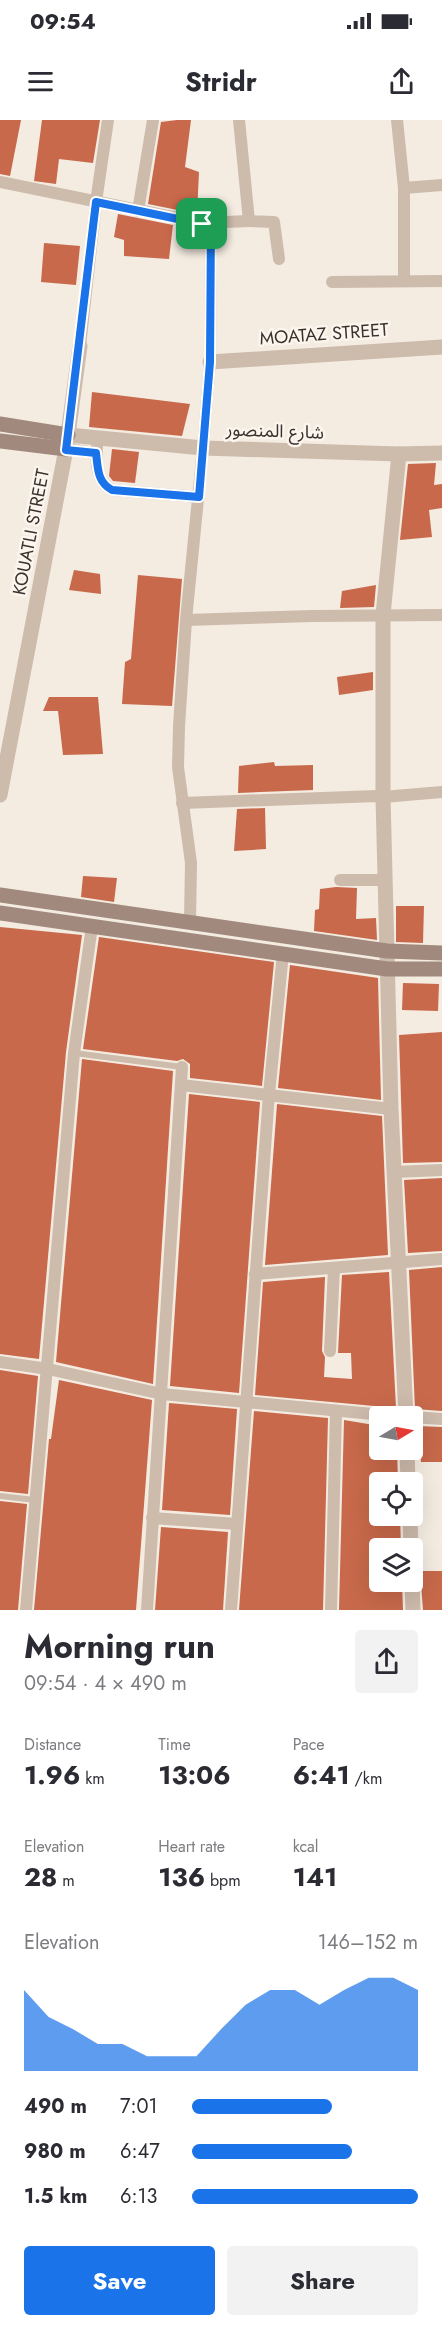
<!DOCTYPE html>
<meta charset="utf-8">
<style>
body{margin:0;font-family:Jost,"Noto Sans Arabic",sans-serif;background:#f2f2f3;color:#2b2b33;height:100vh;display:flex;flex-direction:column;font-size:22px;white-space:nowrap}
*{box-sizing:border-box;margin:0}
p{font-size:20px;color:#7c7c81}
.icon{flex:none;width:33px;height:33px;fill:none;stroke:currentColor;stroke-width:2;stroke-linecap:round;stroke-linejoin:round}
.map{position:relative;height:1490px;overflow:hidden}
.drawer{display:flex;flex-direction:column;background:#fff;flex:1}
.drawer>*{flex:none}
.needle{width:39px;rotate:80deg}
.tools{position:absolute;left:369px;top:1286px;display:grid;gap:12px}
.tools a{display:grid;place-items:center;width:54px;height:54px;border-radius:6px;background:#fff;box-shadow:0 6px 24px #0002;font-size:30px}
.pin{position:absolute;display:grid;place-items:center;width:51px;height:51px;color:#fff;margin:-26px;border-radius:12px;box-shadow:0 3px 9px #0006}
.round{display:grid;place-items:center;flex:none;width:63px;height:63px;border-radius:6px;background:#f2f2f3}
.summary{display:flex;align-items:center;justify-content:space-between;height:102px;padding:0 24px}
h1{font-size:33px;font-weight:700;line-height:45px}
.figures{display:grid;grid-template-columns:repeat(3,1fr);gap:9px;height:102px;padding:6px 24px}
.figures div{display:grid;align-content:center}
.figures b{font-size:26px;font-weight:700}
.figures small{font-size:16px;font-weight:400}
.figures p{font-size:16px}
.chart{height:168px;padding:12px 24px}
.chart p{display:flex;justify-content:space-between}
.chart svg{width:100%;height:108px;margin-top:6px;fill:#1a73e8;opacity:.7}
.action{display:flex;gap:12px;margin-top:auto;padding:12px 24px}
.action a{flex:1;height:69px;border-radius:6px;background:#1a73e8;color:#fff;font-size:24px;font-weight:700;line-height:69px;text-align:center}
.action a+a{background:#f2f2f3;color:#2b2b33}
ul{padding:0 24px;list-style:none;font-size:20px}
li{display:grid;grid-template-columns:96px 72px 1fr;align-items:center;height:45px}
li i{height:15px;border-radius:8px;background:#1a73e8}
.status{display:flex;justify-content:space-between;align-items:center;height:42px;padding:0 30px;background:#fff;direction:ltr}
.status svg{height:16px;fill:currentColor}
header{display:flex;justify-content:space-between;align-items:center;height:78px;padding:0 24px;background:#fff;font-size:27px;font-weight:700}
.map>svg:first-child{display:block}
.building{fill:#c8694b}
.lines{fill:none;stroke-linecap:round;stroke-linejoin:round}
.service{stroke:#cdbbac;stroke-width:6}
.minor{stroke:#cdbbac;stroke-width:12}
.tertiary{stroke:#cdbbac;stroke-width:15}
.secondary{stroke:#a18a7d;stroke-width:15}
.route-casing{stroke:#fff;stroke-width:12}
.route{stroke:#1a73e8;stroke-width:8}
.labels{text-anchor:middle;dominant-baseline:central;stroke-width:5;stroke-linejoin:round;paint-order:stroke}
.street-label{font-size:18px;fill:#3b302b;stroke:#fbf5ee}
</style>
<div class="status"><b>09:54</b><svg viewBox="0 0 49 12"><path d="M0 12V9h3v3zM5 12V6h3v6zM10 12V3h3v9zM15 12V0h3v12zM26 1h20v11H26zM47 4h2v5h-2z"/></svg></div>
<header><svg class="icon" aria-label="menu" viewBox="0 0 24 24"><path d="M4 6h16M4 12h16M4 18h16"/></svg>Stridr<svg class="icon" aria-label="share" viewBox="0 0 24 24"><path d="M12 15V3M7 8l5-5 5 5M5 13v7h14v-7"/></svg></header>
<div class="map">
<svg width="442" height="1490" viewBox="0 0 442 1490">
<rect width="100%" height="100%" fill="#f4ebe1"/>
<g class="building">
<polygon points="0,0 21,0 10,56 0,54"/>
<polygon points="42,0 100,0 93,43 59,39 56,64 34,61"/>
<polygon points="177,0 191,0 185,47 199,52 197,94 148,84 161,2"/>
<polygon points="118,94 173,105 169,139 124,136 124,120 114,117"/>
<polygon points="44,123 80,126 76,165 41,162"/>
<polygon points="92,272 190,284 182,316 89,307"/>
<polygon points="112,329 139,332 135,363 113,361 109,356"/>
<polygon points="436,343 434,365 442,364 442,388 429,390 432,417 400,420 408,344"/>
<polygon points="74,450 100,454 101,474 69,470"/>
<polygon points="138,455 182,459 172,586 122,584 125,542 131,539"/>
<polygon points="376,465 374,487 340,488 342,471"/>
<polygon points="373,552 373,570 339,575 337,557"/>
<polygon points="49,577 98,577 103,634 63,635 58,591 43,591"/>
<polygon points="274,642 275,646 313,645 313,670 238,673 239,646"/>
<polygon points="265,688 266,729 234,731 237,689"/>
<polygon points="83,756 117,758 114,782 81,777"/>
<polygon points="336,767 357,768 356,799 376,798 377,820 314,811 315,790 319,789 320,769"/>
<polygon points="396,786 424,786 423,823 396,822"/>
<polygon points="0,807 82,815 66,932 39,1239 0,1234"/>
<polygon points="99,817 274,842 262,966 190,958 190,944 183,939 177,941 83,929"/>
<polygon points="290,845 378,858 381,980 278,968"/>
<polygon points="403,863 439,864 438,891 402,890"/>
<polygon points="442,912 442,1042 403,1043 399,915"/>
<polygon points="82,939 173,951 153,1264 56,1242"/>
<polygon points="189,974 260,982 239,1273 170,1266"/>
<polygon points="277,984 382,996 388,1135 265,1145"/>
<polygon points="442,1058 442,1131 408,1133 404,1060"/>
<polygon points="442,1147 442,1291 415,1289 409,1150"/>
<polygon points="389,1152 396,1288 255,1275 263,1162 325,1157 322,1231 325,1237 324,1257 352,1259 351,1233 338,1233 342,1155"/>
<polygon points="0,1250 38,1256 28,1374 0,1371"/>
<polygon points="59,1260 152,1280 136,1490 34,1490 49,1319 51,1319"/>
<polygon points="169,1283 237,1289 230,1395 162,1390"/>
<polygon points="254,1291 328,1298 323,1490 239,1490"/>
<polygon points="344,1300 380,1306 380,1329 397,1329 398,1362 380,1362 380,1395 400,1395 401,1428 380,1428 380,1461 402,1461 403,1490 339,1490"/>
<polygon points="418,1306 442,1307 442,1342 421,1342"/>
<polygon points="0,1381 27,1384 18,1490 0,1490"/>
<polygon points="161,1407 228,1412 223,1490 155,1490"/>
<polygon points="420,1451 442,1451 442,1490 423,1490"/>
</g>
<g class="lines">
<g class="service">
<polyline points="74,933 182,947"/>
<polyline points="0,1376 35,1380"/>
</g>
<g class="minor">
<polyline points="239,0 249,101 274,102 279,139"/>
<polyline points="397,0 404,68 404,160"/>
<polyline points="0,62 202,103 249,101"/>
<polyline points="404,68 442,65"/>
<polyline points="138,91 153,0"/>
<polyline points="332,162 442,161"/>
<polyline points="80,226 96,82 108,0"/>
<path d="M98 319C95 337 94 360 112 370L199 377"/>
<polyline points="66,329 96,333"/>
<polyline points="186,500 313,496 442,495"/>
<polyline points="182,683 377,676 383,677 442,672"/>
<polyline points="340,760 384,760"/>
<polyline points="190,801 191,743 178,647 179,606 186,500 203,328 210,242 211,103"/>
<polyline points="181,965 391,989"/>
<polyline points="394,1052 442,1050"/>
<polyline points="255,1154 442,1139"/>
<polyline points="330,1231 334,1148"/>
<polyline points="0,1242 48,1249 162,1274 394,1296"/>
<polyline points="412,1297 442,1299"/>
<polyline points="152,1398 237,1404"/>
<polyline points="26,1490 74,933 92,806"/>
<polyline points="147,1490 182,947"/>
<polyline points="231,1490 269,974 283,833"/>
<polyline points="331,1490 336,1292"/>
</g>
<g class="tertiary">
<polyline points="210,242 442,227"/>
<polyline points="68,315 203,328 399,334 442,333"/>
<polyline points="399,334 383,495 383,677 391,989 406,1296"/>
<polyline points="0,675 66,329 80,226"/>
<polyline points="407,1329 408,1362"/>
<polyline points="410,1395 411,1428"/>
<polyline points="412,1461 413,1490"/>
</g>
<g class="secondary">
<polyline points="0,304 68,315"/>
<polyline points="0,321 66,329"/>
<polyline points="0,775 387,831 442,833"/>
<polyline points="0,793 387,849 442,849"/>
</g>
</g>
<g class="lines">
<defs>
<path id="route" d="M96 82 202 104 211 103 210 242 199 377 112 370C97 362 98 348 96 333L66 330Z"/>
</defs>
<use href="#route" class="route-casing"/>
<use href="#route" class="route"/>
</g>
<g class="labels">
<g class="street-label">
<text transform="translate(324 214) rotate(-4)">MOATAZ STREET</text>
<text transform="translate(275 311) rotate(2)">شارع المنصور</text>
<text transform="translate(31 412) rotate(-79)">KOUATLI STREET</text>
</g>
</g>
</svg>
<div class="tools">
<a><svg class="needle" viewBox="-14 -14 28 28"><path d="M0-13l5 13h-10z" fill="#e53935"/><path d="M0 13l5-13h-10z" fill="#7c7c81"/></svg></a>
<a><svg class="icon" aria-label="locate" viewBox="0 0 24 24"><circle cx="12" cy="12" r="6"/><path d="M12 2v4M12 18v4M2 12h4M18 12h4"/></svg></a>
<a><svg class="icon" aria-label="layers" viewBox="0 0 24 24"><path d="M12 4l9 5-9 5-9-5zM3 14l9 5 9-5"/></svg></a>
</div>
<div class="pin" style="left:202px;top:104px;background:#1e9e55"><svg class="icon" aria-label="arrive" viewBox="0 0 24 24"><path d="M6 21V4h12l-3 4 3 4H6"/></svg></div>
</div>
<section class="drawer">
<div class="summary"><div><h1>Morning run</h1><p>09:54 · 4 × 490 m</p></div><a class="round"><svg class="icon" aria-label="share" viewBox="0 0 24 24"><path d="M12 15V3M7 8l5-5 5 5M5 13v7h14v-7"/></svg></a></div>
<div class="figures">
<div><p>Distance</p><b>1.96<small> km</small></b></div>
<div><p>Time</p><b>13:06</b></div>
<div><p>Pace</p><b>6:41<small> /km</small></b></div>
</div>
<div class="figures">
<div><p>Elevation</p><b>28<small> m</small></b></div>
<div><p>Heart rate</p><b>136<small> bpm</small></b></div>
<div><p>kcal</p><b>141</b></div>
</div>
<div class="chart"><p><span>Elevation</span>146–152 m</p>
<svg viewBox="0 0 160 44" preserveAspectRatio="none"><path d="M0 44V11L10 22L20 27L30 33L40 33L50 38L60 38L70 38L80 27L90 17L100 11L110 11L120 17L130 11L140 6L150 6L160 11V44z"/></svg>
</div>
<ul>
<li><b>490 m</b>7:01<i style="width:62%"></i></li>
<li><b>980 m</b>6:47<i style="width:71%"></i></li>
<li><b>1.5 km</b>6:13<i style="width:100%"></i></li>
</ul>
<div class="action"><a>Save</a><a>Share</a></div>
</section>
